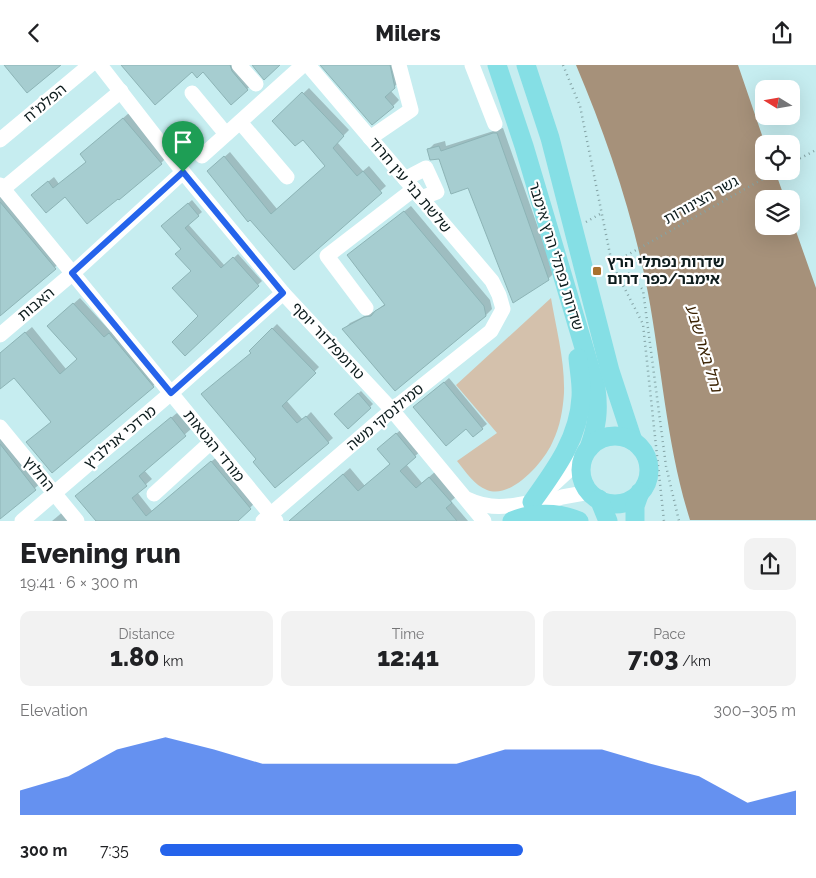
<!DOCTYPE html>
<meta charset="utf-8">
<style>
body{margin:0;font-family:Raleway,"Noto Sans Hebrew",sans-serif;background:#f2f2f2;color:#202124;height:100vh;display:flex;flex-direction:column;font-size:19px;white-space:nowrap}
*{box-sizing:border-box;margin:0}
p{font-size:16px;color:#757577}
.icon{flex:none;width:28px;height:28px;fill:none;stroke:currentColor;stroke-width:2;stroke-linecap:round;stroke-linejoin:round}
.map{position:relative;height:456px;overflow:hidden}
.panel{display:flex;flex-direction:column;background:#fff;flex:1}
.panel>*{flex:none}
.needle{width:32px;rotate:281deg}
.buttons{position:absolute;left:755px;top:15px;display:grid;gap:10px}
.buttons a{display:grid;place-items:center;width:45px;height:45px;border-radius:10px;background:#fff;box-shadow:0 5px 20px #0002;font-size:25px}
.pin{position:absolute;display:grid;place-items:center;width:42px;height:42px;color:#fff;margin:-51px -21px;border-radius:50% 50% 50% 0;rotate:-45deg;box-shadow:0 0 5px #0007}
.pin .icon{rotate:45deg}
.round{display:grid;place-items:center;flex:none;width:52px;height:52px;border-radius:10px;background:#f2f2f2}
.summary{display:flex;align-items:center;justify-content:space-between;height:85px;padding:0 20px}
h1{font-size:28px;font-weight:800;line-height:38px}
.figures{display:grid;grid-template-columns:repeat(3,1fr);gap:8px;height:85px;padding:5px 20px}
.figures div{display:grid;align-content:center;border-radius:10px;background:#f2f2f2;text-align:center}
.figures b{font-size:25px;font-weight:800}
.figures small{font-size:14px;font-weight:400}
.figures p{font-size:14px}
.chart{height:140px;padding:10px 20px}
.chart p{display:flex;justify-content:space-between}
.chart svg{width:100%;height:90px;margin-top:5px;fill:#2563eb;opacity:.7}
ul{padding:0 20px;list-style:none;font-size:16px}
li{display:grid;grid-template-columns:80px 60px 1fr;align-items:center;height:38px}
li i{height:12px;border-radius:6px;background:#2563eb}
header{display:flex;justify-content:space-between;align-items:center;height:65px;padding:0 20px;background:#fff;font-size:22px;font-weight:800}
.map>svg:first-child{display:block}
.green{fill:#d4c1ac}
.water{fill:#a6917a}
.shadow{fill:#0003}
.building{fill:#a6cdd0;stroke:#8db4b6}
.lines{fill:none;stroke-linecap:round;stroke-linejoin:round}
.path{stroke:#85a4a6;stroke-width:2.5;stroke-dasharray:1 4;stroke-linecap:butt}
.minor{stroke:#fff;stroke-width:15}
.major{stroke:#85dfe5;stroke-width:19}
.route-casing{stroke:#fff;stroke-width:10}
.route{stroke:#2563eb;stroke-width:6}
.poi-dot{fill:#a9722e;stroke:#fff;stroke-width:2}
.labels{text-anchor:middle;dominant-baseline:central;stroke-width:4.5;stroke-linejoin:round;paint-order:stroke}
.street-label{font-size:15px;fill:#0d1c1d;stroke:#fff}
.poi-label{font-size:15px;font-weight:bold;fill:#0d1c1d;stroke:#fff;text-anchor:start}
.water-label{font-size:16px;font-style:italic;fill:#3b2304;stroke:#fff}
</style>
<header><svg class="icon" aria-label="back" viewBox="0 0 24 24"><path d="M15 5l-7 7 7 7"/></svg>Milers<svg class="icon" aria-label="share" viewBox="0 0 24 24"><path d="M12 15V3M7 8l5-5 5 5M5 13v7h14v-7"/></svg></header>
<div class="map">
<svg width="816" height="456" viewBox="0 0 816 456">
<rect width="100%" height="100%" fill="#c6edf0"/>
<path class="green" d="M551 233C556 263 565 296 564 328 563 344 560 362 553 376 545 396 511 435 487 425 474 420 466 407 457 396L497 368 456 320Z"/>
<path class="water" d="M576 0H738L765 79 764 106H775L785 134H764V161H791V152L816 223V455H690C667 382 662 304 648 228 633 150 607 73 576 0Z"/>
<g class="shadow">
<polygon points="122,0 239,0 254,18 231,38 203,6"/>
<polygon points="324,0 397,0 401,16 390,25 399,35 393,41"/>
<polygon points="309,23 349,65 337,77 363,106 369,101 386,121 294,203 214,101 230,87 277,144 326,101 303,73 274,56"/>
<polygon points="129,48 166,93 161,98 65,130 38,125 54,112 59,119 87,96 87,84"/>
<polygon points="503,63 554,208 548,214 469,121 428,85 434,79 445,76 446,81"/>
<polygon points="0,124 61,197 0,249"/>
<polygon points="192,135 202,147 188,159 225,201 238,189 262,216 185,289 200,251 192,206 167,157"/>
<polygon points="411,141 490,235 492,244 486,250 344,264 350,258 377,245 386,238 349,190"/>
<polygon points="80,233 111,267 116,263 159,315 153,321 14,311 0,323 0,289 32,262 66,304 79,294 55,255"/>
<polygon points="277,259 319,302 286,335 303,355 311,347 333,373 310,393 257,394 250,286"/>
<polygon points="449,313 487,359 482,363 467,362 420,338"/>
<polygon points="361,326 373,339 348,363 336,349"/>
<polygon points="177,348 191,364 144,405 152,414 137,427 152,446 218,391 256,437 236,456 97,456 82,425"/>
<polygon points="403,363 422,385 406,399 422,418 436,406 457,431 451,436 468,456 300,456 302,445 350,403 365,421 391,398 385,378"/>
<polygon points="0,366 41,418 0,452"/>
<polygon points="64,446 71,456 52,456"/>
</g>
<g class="building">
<polygon points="4,0 61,0 27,28"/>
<polygon points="121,0 230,0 232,6 248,25 231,40 203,7 197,13 192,7 155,40"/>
<polygon points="252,0 280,0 264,15"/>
<polygon points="320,0 390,0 395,23 385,32 394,42 372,60"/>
<polygon points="302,27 344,71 333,83 357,111 363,106 382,128 294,205 250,155 248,157 207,106 224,91 271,149 325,101 303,75 295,81 272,56"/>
<polygon points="123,53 162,99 119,135 118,134 87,159 65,132 46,148 31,130 48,116 53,123 86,97 80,89"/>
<polygon points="493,68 497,68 549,215 513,238 468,123 451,129 439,94 430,95 427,84 439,81 441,86"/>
<polygon points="0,137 56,204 0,251"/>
<polygon points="188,138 199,151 185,163 221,203 233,192 259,221 185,291 172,277 198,251 172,223 191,206 175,189 181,184 161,161"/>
<polygon points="404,146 484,241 486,251 395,326 342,264 364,252 371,251 375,246 385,240 347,190"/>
<polygon points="73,238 104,272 109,268 154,322 52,408 26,377 51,357 14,313 0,324 0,288 25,267 60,309 77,294 47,261"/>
<polygon points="272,263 316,308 282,341 297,358 306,351 329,378 275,423 253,397 256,394 201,329 251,288 249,286"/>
<polygon points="444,317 483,364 473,372 466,364 446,381 413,342"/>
<polygon points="358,328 371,343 348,364 334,349"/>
<polygon points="171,352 186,371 139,411 147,421 132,433 146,451 211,396 251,444 238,456 96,456 75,431"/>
<polygon points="396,368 416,392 400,406 416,423 429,412 452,438 446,443 457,456 289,456 343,409 358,426 390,399 377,384"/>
<polygon points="0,379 36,425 0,454"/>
</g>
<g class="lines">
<g class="path">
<polyline points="563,0 580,41 612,199 643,259 664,456"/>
<polyline points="791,98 816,85"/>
<polyline points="586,157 600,149"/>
<polyline points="613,198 777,106"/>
<polyline points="628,208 643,225 666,401 679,456"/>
</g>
<g class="minor">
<polyline points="100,0 183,107 283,228 392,345 484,456"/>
<polyline points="239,0 256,19"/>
<polyline points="472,0 495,59"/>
<polyline points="192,28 226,69"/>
<polyline points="240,57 287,112"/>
<polyline points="370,73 411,45 399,0"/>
<polyline points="0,75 90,0"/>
<polyline points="202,91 303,0"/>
<polyline points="405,114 426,103 437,127 421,133"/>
<polyline points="0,120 276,456"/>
<polyline points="3,124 121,26"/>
<polyline points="366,243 327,191 414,124"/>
<polyline points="0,270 73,208 183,107"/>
<polyline points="0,362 77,456"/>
<polyline points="154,429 211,377"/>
<polyline points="542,430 583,392"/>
<path d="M467 434C490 445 508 442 532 437"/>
<polyline points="534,442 562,432 590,427"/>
<polyline points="22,456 171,328 283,228"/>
<polyline points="263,456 392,345 491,266 503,244 499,230 492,216 308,0"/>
</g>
<g class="major">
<path d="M497 0 524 81 596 323C599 346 597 361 589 383"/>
<polyline points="526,0 550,73 610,306 633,376"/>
<circle cx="615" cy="405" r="34"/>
<polyline points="599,434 608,456"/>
<path d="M532 437C555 405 579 373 581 332 582 319 579 306 578 293"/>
<path d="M512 456C533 447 558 447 579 456"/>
<polyline points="635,456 635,441 640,427"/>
</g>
</g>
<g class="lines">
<defs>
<polygon id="route" points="183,107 283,228 171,328 72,208"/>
</defs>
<use href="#route" class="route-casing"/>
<use href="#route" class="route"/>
</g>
<rect class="poi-dot" x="592" y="201" width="10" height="10" rx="2.5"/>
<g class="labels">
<g class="street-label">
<text transform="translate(45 38) rotate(-40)">הפלמ"ח</text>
<text transform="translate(410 120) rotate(50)">שלשת בני עין חרוד</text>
<text transform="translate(701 135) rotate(-29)">גשר הצינורות</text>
<text transform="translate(556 191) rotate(73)">שדרות נפתלי הרץ אימבר</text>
<text transform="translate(36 239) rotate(-40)">האבות</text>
<text transform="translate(328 276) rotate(47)">טרומפלדור יוסף</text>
<text transform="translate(385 352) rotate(-40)">סמילנסקי משה</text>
<text transform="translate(120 372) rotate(-40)">מרדכי אנילביץ</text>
<text transform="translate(214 381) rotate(51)">מורדי הגטאות</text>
<text transform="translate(39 409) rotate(50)">החלוץ</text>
</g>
<g class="poi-label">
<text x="607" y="197">שדרות נפתלי הרץ<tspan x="607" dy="17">אימבר/כפר דרום</tspan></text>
</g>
<g class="water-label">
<text transform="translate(704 283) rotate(73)">נחל באר שבע</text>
</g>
</g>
</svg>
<div class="buttons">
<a><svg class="needle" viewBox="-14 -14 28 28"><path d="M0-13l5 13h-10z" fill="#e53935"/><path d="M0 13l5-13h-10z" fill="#757577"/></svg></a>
<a><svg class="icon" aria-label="locate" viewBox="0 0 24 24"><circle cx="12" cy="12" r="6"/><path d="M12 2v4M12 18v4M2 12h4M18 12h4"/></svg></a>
<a><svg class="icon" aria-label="layers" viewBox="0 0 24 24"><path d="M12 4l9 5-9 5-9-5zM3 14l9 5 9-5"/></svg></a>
</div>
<div class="pin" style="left:183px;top:107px;background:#1e9e55"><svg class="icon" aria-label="arrive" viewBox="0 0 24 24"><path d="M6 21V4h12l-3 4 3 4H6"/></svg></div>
</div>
<section class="panel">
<div class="summary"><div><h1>Evening run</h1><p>19:41 · 6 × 300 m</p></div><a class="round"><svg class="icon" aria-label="share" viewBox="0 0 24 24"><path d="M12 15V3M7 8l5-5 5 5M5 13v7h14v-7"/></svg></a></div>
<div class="figures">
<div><p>Distance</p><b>1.80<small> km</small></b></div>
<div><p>Time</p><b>12:41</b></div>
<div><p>Pace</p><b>7:03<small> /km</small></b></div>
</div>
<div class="chart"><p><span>Elevation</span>300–305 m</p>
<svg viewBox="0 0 160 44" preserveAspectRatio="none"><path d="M0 44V32L10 25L20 12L30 6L40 12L50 19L60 19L70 19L80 19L90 19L100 12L110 12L120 12L130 19L140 25L150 38L160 32V44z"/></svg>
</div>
<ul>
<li><b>300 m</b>7:35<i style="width:57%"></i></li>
</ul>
</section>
